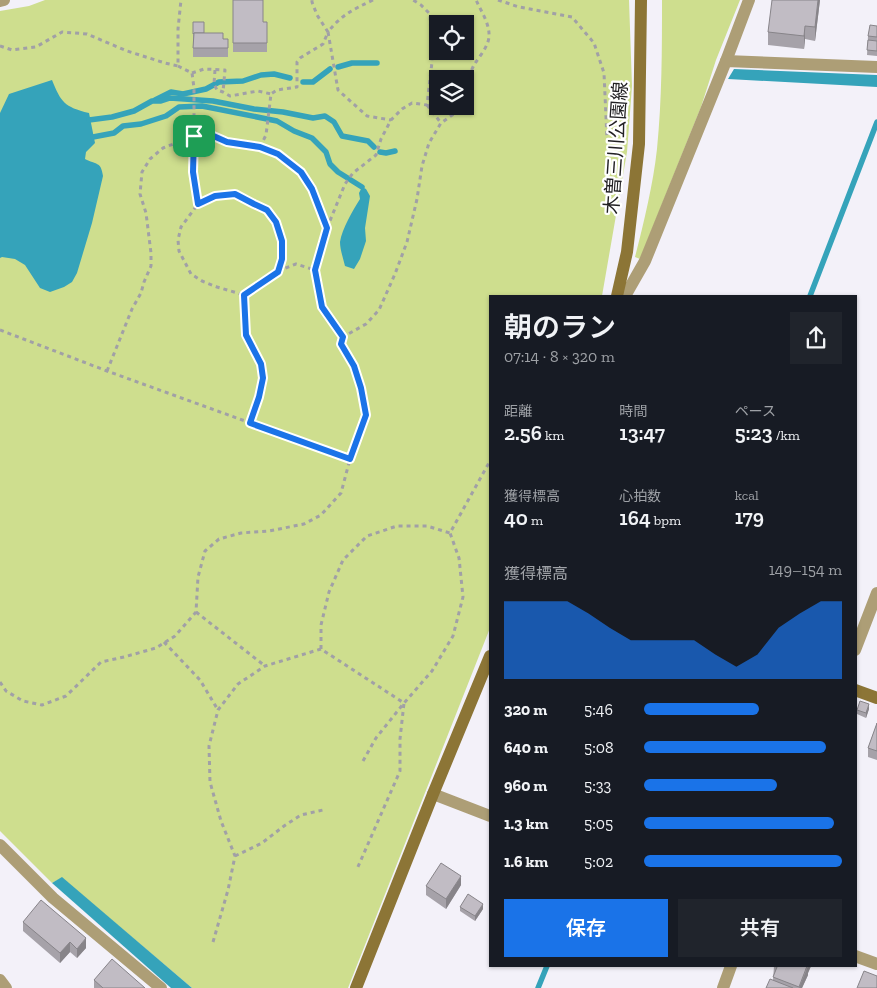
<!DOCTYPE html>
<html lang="ja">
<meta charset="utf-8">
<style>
body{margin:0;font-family:"Zilla Slab","Noto Sans JP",serif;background:#20242c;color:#f1f3f6;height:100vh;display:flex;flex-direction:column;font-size:19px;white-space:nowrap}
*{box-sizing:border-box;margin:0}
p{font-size:16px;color:#9ea1a6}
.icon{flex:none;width:28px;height:28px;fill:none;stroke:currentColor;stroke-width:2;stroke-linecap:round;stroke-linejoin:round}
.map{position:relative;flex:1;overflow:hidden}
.details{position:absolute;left:489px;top:295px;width:368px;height:672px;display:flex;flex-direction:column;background:#171b24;border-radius:0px;box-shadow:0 1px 4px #0004}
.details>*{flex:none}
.tools{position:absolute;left:429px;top:15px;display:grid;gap:10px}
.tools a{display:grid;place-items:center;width:45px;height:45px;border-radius:0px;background:#171b24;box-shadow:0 1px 4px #0004;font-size:25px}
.pin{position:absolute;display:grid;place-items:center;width:42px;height:42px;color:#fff;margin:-21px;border-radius:10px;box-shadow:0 2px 8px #0006}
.round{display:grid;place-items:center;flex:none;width:52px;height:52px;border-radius:0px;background:#20242c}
.head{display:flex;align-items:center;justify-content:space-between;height:85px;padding:0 15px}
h1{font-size:28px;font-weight:600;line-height:38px}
.metrics{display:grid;grid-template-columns:repeat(3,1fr);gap:8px;height:85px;padding:5px 15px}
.metrics div{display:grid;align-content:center}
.metrics b{font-size:21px;font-weight:600}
.metrics small{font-size:14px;font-weight:400}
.metrics p{font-size:14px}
.chart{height:140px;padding:10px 15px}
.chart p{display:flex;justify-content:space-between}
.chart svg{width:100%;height:90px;margin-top:5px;fill:#1a73e8;opacity:.7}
.action{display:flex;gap:10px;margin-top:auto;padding:10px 15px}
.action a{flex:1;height:58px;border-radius:0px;background:#1a73e8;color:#fff;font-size:20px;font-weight:600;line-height:58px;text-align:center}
.action a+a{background:#20242c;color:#f1f3f6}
ul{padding:0 15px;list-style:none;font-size:16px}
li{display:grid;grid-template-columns:80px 60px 1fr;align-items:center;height:38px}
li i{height:12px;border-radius:6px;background:#1a73e8}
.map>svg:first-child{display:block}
.green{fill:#cede8e;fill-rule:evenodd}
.water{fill:#35a3ba}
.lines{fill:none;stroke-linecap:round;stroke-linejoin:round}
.stream{stroke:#35a3ba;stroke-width:5.5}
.path{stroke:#a1a0a6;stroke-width:3;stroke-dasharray:4 4;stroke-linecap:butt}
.street{stroke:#ad9e76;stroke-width:12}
.secondary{stroke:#8c7536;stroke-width:12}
.wall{fill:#a6a2a9}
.shaded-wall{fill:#878489}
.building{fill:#c1bcc4;stroke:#878489}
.route-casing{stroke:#fff;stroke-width:10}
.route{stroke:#1a73e8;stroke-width:6}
.labels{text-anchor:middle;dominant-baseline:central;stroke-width:4.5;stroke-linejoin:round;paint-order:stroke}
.street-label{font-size:19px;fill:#222124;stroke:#fff}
</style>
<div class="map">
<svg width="877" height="988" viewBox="0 0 877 988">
<rect width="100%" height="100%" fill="#f3f1f9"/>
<g class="green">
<path d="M45 0H629L632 86 627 152 602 296H490V628L348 988H192L62 878 52 883 0 831V11L29 6ZM438 24H465V51H438ZM438 79H465V106H438Z"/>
<path d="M662 0H740L716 60 701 107 640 259 635 257C644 222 653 185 657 149 662 99 662 50 662 0Z"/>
</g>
<g class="water">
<polygon points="734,69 877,75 877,87 728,79"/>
<path d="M52 80C61 102 64 107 89 113L95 143 86 152 85 159C96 165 101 161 103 176L92 223 77 273 72 282 64 287 50 292 40 288 25 265 15 259 2 257 0 258V113L9 94Z"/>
<path d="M362 187 366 189 370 196 365 228 366 241 360 259 354 269 345 266C343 258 340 249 340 242 342 229 353 210 360 199L359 193Z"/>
<polygon points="62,877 192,988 171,988 52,883"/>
</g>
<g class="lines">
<g class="stream">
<polyline points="338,67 352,63 377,63"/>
<polyline points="303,82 313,82 330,69"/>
<polyline points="155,100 171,92 183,94 206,89 219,82 243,81 261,75 274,74 290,78"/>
<polyline points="89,120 112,117 134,111 152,101 161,101 170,98 213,101 254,109 283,112 313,118 325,116 334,122 342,136 368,141 374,147"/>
<polyline points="93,137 114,133 123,126 141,124 166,116 179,107 202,106 277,121 294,131 312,138 326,152 330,164 338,172 362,187"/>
<polyline points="380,152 386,153 395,151"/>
<polyline points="810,296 877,122"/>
<polyline points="538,988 547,966"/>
</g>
<g class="path">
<path d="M373 0C354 9 341 15 328 32L338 90 367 116 391 120"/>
<polyline points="498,0 519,7 572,17 594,43 604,73 607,139"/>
<polyline points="0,46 12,50 36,47 62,32 87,34 127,51 165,63 178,66 178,29 181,0"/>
<polyline points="178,66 192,73 194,88 194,136 193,172 198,203"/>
<polyline points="215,70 214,84 217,90 223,92 230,96 258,91 271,94"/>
<polyline points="192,73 204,69 225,70 223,92"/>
<path d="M465 101 466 99C468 87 468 76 474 65 479 57 488 47 489 37 490 24 481 11 476 0"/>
<polyline points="427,105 441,123"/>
<polyline points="260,147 266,135 271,94 277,90 297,87 297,62 300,58 323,44 328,32 317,15 312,2 312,0"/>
<polygon points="235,194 254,205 267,210 275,222 281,241 282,259 278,271 244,295 217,287 202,281 191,274 179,251 178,240 181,227 198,204 215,196"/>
<polyline points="327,228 345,184 353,173 376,155 381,139 391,120 402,109 412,103 427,105 432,62 430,14 421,5 413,0"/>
<polyline points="278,271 296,264 315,270"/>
<polyline points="244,295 246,335 261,364 263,378 259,397 250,423"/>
<polyline points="0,330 107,371 350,459"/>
<polyline points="107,371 132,309 141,293 144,282 151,266 151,253 146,213 140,194 142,172 150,159 163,148 194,136 209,134 227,142 260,147 278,154 301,172 312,189 327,228 315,270 322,307 343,337"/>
<polyline points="196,612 265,666"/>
<polyline points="164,642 200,680 218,710"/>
<polyline points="321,649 321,625 329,592 343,560 367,536 397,526 427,526 450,533"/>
<polyline points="0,682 6,691 23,701 42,705 66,696 101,662 124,657 156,648 175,636 196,612 198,577 205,551 219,539 241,533 269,531 304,524 321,515 341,493 350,459 366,415 361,388 354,366 341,345 343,337 366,324 379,310 395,274 407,242 417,199 422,166 429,143 441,123 458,111 461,106"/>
<polyline points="363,761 376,738 404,703 432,671 453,636 463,597 459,558 450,533 490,461"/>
<polyline points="235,856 262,843 284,826 301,815 323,810"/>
<polyline points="213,942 228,890 235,856 221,821 210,782 209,746 218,710 238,684 265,666 321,649 404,703 400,739 400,771 357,869"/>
</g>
<g class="street">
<polyline points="0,1 4,0"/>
<polyline points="726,61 749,0"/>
<polyline points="625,296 645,261 726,61 877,67"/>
<polyline points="855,650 877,593"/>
<polyline points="433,794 490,816"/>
<polyline points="0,845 53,898 161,988"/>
<polyline points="855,956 877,964"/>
<polyline points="0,980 6,988"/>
<polyline points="723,988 731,966"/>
</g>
<g class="secondary">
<polyline points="617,296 627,252 639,144 641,0"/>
<polyline points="855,690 877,698"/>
<polyline points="356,988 433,794 490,656"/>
</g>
</g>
<g class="wall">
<polygon points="233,0 263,22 267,22 267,52 233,52"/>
<polygon points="820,0 815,41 805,39 804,49 768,45 768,32"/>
<polygon points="193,22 204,33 223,39 228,39 228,57 193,57"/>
<polygon points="877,26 877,56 867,55 868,36"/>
<polygon points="869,709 866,718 857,714 857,710"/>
<polygon points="877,723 877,760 868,757 868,748"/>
<polygon points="461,885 446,909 426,895 426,886"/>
<polygon points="460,907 483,909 475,921 460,911"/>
<polygon points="23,922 86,948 77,958 70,952 60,963 23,931"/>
<polygon points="774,966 811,966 808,973 808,975 802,988 766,988 773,980"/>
<polygon points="94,980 145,988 94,988"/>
</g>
<g class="shaded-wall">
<polygon points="818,0 820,0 815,41 815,27"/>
<polygon points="805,26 805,39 804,49 804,36"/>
<polygon points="869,704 869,709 866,718 866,713"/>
<polygon points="461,876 461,885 446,909 446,899"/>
<polygon points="483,904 483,909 475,921 475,916"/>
<polygon points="86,938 86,948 77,958 77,949"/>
<polygon points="70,942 70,952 60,963 60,953"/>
<polygon points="808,966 811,966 808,973"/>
<polygon points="808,966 808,975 802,988 799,988"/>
</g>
<g class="building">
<polygon points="233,0 263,0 263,22 267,22 267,43 233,43"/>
<polygon points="772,0 818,0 815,27 805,26 804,36 768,32"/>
<polygon points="193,22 204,22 204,33 194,33 193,34"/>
<polygon points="870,25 877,26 877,37 868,36"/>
<polygon points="194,33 223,33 223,39 228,39 228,48 193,48"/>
<polygon points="868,40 877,41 877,51 867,50"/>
<polygon points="860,701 869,704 866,713 857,710"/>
<polygon points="877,723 877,751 868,748"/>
<polygon points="441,863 461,876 446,899 426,886"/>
<polygon points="468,894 483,904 475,916 460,907"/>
<polygon points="41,900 86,938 77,949 70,942 60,953 23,922"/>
<polygon points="112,959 145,988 103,988 94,980"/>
<polygon points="775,966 807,966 799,987 773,977 777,967"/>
<polygon points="864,971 877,976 877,988 857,988"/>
<polygon points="770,979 793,988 766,988"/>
</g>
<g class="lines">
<defs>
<polygon id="route" points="209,134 227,142 260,147 278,154 301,172 312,189 327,228 315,270 322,307 343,337 341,344 354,366 361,388 366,415 350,459 250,423 259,397 263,378 261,364 246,335 244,295 278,272 282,259 282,241 276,222 267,210 254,204 235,194 215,196 198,204 193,172 194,136"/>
</defs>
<use href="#route" class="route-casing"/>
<use href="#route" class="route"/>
</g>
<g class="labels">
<g class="street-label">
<text transform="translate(616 148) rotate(-86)">木曽三川公園線</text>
</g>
</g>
</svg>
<div class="tools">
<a><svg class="icon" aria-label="locate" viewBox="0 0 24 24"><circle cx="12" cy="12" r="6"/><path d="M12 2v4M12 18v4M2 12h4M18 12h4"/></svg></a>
<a><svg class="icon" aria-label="layers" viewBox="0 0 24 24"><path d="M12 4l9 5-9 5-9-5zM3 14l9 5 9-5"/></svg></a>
</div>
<div class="pin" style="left:194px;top:136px;background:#1e9e55"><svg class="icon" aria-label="arrive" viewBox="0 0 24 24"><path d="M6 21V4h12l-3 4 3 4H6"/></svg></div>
<section class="details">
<div class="head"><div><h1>朝のラン</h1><p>07:14 · 8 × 320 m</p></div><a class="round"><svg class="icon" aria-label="share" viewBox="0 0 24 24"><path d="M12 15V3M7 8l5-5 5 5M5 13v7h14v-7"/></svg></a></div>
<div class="metrics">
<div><p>距離</p><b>2.56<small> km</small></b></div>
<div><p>時間</p><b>13:47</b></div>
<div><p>ペース</p><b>5:23<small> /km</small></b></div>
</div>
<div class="metrics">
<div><p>獲得標高</p><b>40<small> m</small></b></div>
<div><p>心拍数</p><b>164<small> bpm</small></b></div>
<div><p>kcal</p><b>179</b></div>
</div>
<div class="chart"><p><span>獲得標高</span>149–154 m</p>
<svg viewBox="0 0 160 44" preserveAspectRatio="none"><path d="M0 44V6L10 6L20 6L30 6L40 12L50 19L60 25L70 25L80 25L90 25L100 32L110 38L120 32L130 19L140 12L150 6L160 6V44z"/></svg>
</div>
<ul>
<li><b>320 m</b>5:46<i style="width:58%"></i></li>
<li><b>640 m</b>5:08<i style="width:92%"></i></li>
<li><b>960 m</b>5:33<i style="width:67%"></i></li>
<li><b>1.3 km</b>5:05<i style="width:96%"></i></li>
<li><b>1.6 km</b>5:02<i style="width:100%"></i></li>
</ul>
<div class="action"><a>保存</a><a>共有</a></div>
</section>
</div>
